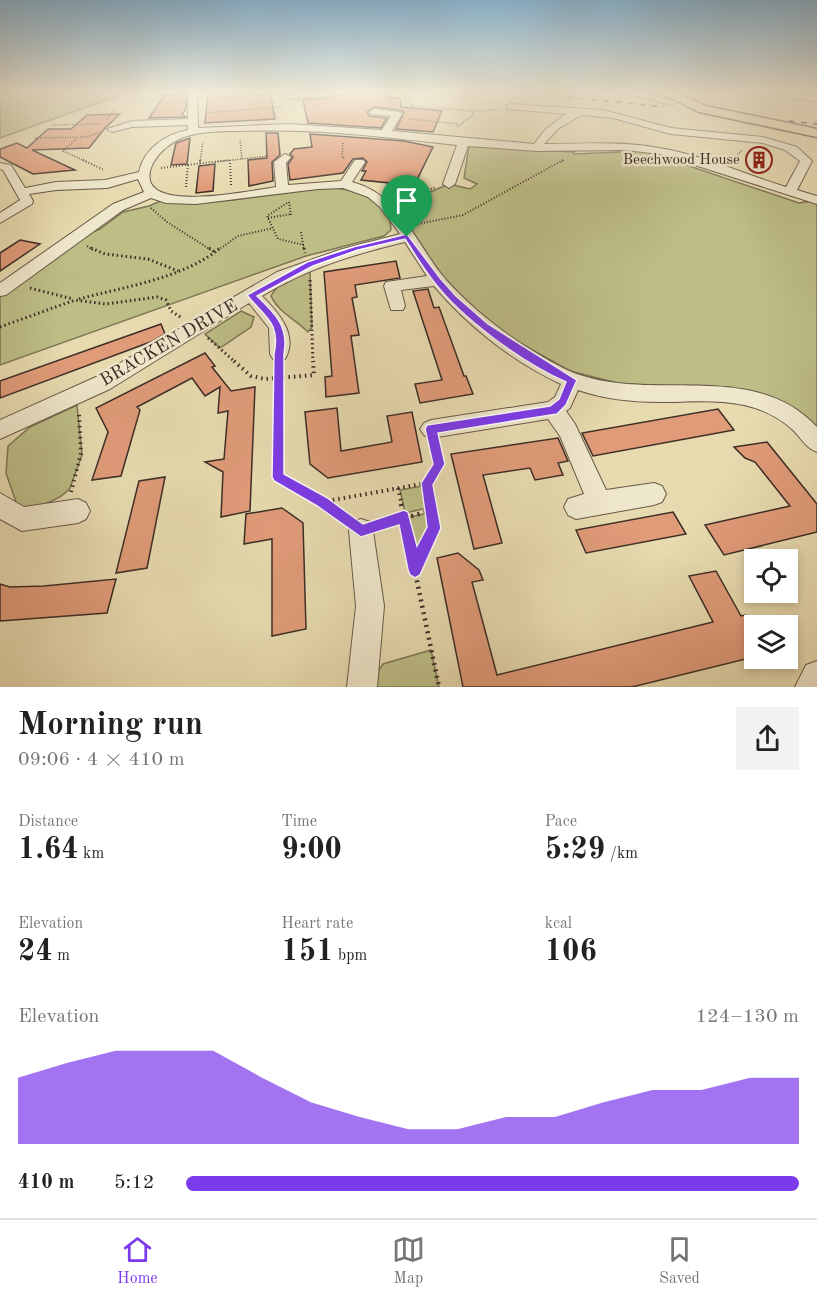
<!DOCTYPE html>
<meta charset="utf-8">
<style>
body{margin:0;font-family:"Old Standard TT",serif;background:#f2f2f2;color:#222;height:100vh;display:flex;flex-direction:column;font-size:22px;white-space:nowrap}
*{box-sizing:border-box;margin:0}
p{font-size:20px;color:#767676}
.icon{flex:none;width:33px;height:33px;fill:none;stroke:currentColor;stroke-width:2;stroke-linecap:round;stroke-linejoin:round}
.map{position:relative;height:687px;overflow:hidden}
.side{display:flex;flex-direction:column;background:#fff;flex:1}
.side>*{flex:none}
.controls{position:absolute;left:744px;top:549px;display:grid;gap:12px}
.controls a{display:grid;place-items:center;width:54px;height:54px;border-radius:0px;background:#fff;box-shadow:0 3px 9px #0003;font-size:30px}
.pin{position:absolute;display:grid;place-items:center;width:51px;height:51px;color:#fff;margin:-62px -26px;border-radius:50% 50% 50% 0;rotate:-45deg;box-shadow:0 0 6px #0007}
.pin .icon{rotate:45deg}
.round{display:grid;place-items:center;flex:none;width:63px;height:63px;border-radius:0px;background:#f2f2f2}
.headline{display:flex;align-items:center;justify-content:space-between;height:102px;padding:0 18px}
h1{font-size:33px;font-weight:700;line-height:45px}
.figures{display:grid;grid-template-columns:repeat(3,1fr);gap:9px;height:102px;padding:6px 18px}
.figures div{display:grid;align-content:center}
.figures b{font-size:30px;font-weight:700}
.figures small{font-size:16px;font-weight:400}
.figures p{font-size:16px}
.chart{height:168px;padding:12px 18px}
.chart p{display:flex;justify-content:space-between}
.chart svg{width:100%;height:108px;margin-top:6px;fill:#7c3aed;opacity:.7}
ul{padding:0 18px;list-style:none;font-size:20px}
li{display:grid;grid-template-columns:96px 72px 1fr;align-items:center;height:45px}
li i{height:15px;border-radius:8px;background:#7c3aed}
.tab-bar{display:flex;justify-content:space-around;align-items:center;height:84px;border-top:2px solid #e0e0e0;background:#fff;font-size:16px;color:#767676}
.tab-bar a{display:grid;justify-items:center;gap:3px}
.tab-bar .active{color:#7c3aed}
.map>svg:first-child{display:block}
.green{fill:#bdbd86;stroke:#7d7656;stroke-width:1.5}
.building{fill:#e09b79;stroke:#3d2e27;stroke-width:1.5}
.lines{fill:none;stroke-linecap:round;stroke-linejoin:round}
.minor-casing{stroke:#685949;stroke-width:2}
.major-casing{stroke:#3d2e27;stroke-width:3}
.path-far4{stroke:#3d2e27;stroke-width:1.5;stroke-dasharray:1 1.5;stroke-linecap:butt}
.path-far3{stroke:#3d2e27;stroke-width:2;stroke-dasharray:1 2;stroke-linecap:butt}
.path-far2{stroke:#3d2e27;stroke-width:3;stroke-dasharray:1.5 3;stroke-linecap:butt}
.path-far1{stroke:#3d2e27;stroke-width:4;stroke-dasharray:1.5 4;stroke-linecap:butt}
.path{stroke:#3d2e27;stroke-width:4.5;stroke-dasharray:2 4.5;stroke-linecap:butt}
.minor{fill:#efe7cb;fill-rule:evenodd}
.major{fill:#e7daaf;fill-rule:evenodd}
.rail{stroke:#3d2e27;stroke-width:2;stroke-dasharray:6 6;stroke-linecap:butt}
.route{fill:#7c3aed;stroke:#fff;stroke-width:1.5;fill-rule:evenodd}
.labels{text-anchor:middle;dominant-baseline:central;stroke-width:5;stroke-linejoin:round;paint-order:stroke}
.far-poi-label{font-size:15px;fill:#3d2e27;stroke:#efe7cb;text-anchor:end}
.street-label{font-size:18px;fill:#3d2e27;stroke:#efe7cb}
</style>
<div class="map">
<svg width="817" height="687" viewBox="0 0 817 687">
<rect width="100%" height="100%" fill="#e7daaf"/>
<filter id="stains"><feTurbulence type="fractalNoise" baseFrequency=".00333" numOctaves="4"/><feColorMatrix values="0 0 0 0 .2 0 0 0 0 .09 0 0 0 0 .02 0 0 0 .5 -.17"/></filter>
<radialGradient id="worn" r=".72"><stop offset=".6" stop-color="#630" stop-opacity="0"/><stop offset="1" stop-color="#630" stop-opacity=".3"/></radialGradient>
<g class="green">
<polygon points="0,92 129,92 0,138"/>
<polygon points="469,146 574,152 574,154 645,151 799,203 817,200 817,438 789,411 731,387 625,385 570,371 493,328 431,265 396,202 408,201 449,184 470,189 477,184 464,178"/>
<path d="M314 187C344 187 390 191 391 230L384 236 306 256 0 365V297L90 233 100 229 123 212 149 206 165 199 193 203 233 200Z"/>
<path d="M310 272 312 327 308 332C295 319 278 312 271 296 277 283 297 274 310 272Z"/>
<polygon points="241,311 254,317 251,327 220,348 205,334"/>
<path d="M77 405 82 455 70 488C61 500 30 512 17 505L6 473 8 446 30 427Z"/>
<polygon points="422,486 427,508 405,513 400,490"/>
<path d="M429 513C432 530 421 548 413 562L404 518Z"/>
<polygon points="431,650 439,687 376,687 379,670 383,664"/>
</g>
<g class="building">
<polygon points="186,92 186,109 182,114 186,117 149,118 164,96"/>
<polygon points="208,92 270,92 275,119 205,123"/>
<polygon points="343,92 387,92 388,98 400,98 401,107 442,111 433,132 396,129 404,112 400,110 374,107 367,112 369,116 387,118 381,128 308,123 303,100 337,97"/>
<polygon points="120,114 105,128 89,148 32,150 75,170 33,174 0,157 0,149 17,143 27,148 48,129 71,129 87,115"/>
<polygon points="266,133 278,133 280,155 272,162 273,181 249,186 248,160 267,158"/>
<polygon points="310,134 404,141 433,147 410,194 385,191 389,183 361,180 366,171 362,171 367,162 363,158 353,159 343,173 290,180 288,164 293,157 290,154 294,149 312,147"/>
<polygon points="190,138 187,164 171,165 176,143"/>
<polygon points="215,164 213,191 196,193 199,166"/>
<polygon points="20,240 40,244 0,271 0,253"/>
<polygon points="396,261 400,278 355,285 357,297 352,298 359,335 351,336 359,393 326,397 325,377 332,376 324,272"/>
<polygon points="428,289 434,308 439,307 464,376 466,376 473,394 420,403 415,384 442,380 413,291"/>
<polygon points="161,324 165,334 153,341 0,398 0,381"/>
<polygon points="205,353 215,366 212,367 231,391 255,387 250,511 221,517 223,472 205,462 224,459 228,411 218,413 220,387 205,396 192,378 137,407 140,410 121,476 92,480 108,432 96,408"/>
<polygon points="337,408 341,451 392,442 387,416 412,412 422,462 328,478 310,464 305,412"/>
<polygon points="718,409 734,430 593,456 582,433"/>
<polygon points="558,438 568,461 558,463 563,475 535,480 530,468 483,475 502,543 474,549 451,454"/>
<polygon points="767,442 817,504 817,532 724,555 705,525 790,506 755,462 745,458 734,447"/>
<polygon points="165,477 147,568 116,573 139,481"/>
<polygon points="282,508 303,523 306,629 272,636 272,539 244,544 246,514"/>
<polygon points="673,512 686,534 586,553 576,530"/>
<polygon points="458,553 479,570 483,580 472,582 497,675 713,622 689,576 716,571 741,616 745,615 754,631 754,657 632,687 463,687 437,558"/>
<polygon points="116,579 107,613 0,621 0,584 10,587 44,586"/>
</g>
<g class="lines">
<defs>
<g id="minor">
<path d="M188 92H197L198 128 289 124 382 130 391 116 371 114 369 112 374 109 400 112 402 114 392 131 534 144 546 129 566 114 507 109V105L510 104 603 110 671 128 763 137 797 147 812 161 797 190 817 196V204L660 154 625 150 537 151 468 146 455 184 449 188 443 184 457 145C386 137 315 128 243 131 224 131 202 131 184 137 171 142 160 151 153 163 127 218 253 190 276 187L274 162 285 154 291 157 286 163 288 185 341 181 355 160H363L365 162 352 182C402 195 416 246 447 281 479 316 520 346 563 368 644 408 749 355 817 427V452C806 448 801 438 793 430 780 418 762 409 744 405 717 399 688 402 660 402 632 402 604 399 578 390L570 408 566 411 575 424 606 490 654 483 662 486 666 494 662 502 654 505 576 519 568 515 564 507 568 499 584 494 560 436 548 419 431 438 424 435 420 429 424 423 431 420 548 402 555 397 561 384C513 362 468 326 434 286L401 290 405 306 403 310H391L384 286 386 282 427 276 405 242C354 254 306 269 262 296 278 312 299 335 285 359L279 361 273 359 270 354 269 328 249 303 110 389 0 439V420L96 377 277 272 339 250 400 234 380 207 368 197 343 188 318 189 196 204 166 203 151 198 123 210 6 295 0 296V283L113 204 144 192 138 179 107 188 56 190 29 194 33 201 32 204 0 223V213L20 200 3 170 0 169V163L11 165 25 188 56 182 105 180 139 172C144 149 165 134 188 130V125L132 127 112 132 107 129 132 121 188 119ZM582 115 613 118 671 134 763 143 785 150 800 161 786 187C744 174 703 155 659 148 621 141 583 144 544 144L559 128Z"/>
<polygon points="302,92 341,92 337,95 287,99 282,96"/>
<polygon points="619,92 637,92 677,102 672,105"/>
<polygon points="772,92 817,95 817,101 778,97"/>
<polygon points="0,493 24,507 78,499 86,503 90,511 86,519 78,523 22,531 0,519"/>
<polygon points="361,519 370,522 373,531 384,606 377,687 347,687 356,606 349,531 352,522"/>
<polygon points="817,661 817,687 795,687 806,665"/>
</g>
<polygon id="major" points="659,92 675,92 706,106 817,129 817,137 699,112"/>
</defs>
<use href="#minor" class="minor-casing"/>
<use href="#major" class="major-casing"/>
<g class="path-far4">
<polyline points="403,92 408,96 411,105"/>
<polyline points="206,99 274,94"/>
<polyline points="411,106 472,111 498,110"/>
<polyline points="205,113 283,107"/>
<polyline points="409,119 459,124"/>
<polyline points="106,120 116,109"/>
<polyline points="52,125 100,124"/>
<polyline points="457,127 473,115 472,111"/>
<polyline points="35,138 87,137 101,132"/>
<polyline points="76,139 63,151 87,162"/>
<polyline points="240,140 242,159"/>
<polyline points="343,143 342,157 345,159"/>
<polyline points="732,160 742,150"/>
<polyline points="200,162 203,142"/>
<polyline points="215,162 268,156"/>
<polyline points="561,162 564,160"/>
</g>
<g class="path-far3">
<polyline points="83,160 104,170"/>
<polyline points="230,160 231,186"/>
<polyline points="200,164 200,160"/>
<polyline points="161,168 229,160"/>
<polyline points="186,187 188,165"/>
<polyline points="400,201 436,187"/>
<polyline points="289,202 291,215"/>
<polyline points="287,203 267,216 278,239 304,245"/>
<polyline points="151,208 167,222 211,250"/>
<polyline points="268,218 291,214"/>
<polyline points="418,224 463,215 563,160"/>
<polyline points="301,232 304,250"/>
<polyline points="87,246 93,250"/>
<polyline points="218,250 238,236 273,228"/>
</g>
<g class="path-far2">
<polyline points="91,248 105,254 148,259 178,271"/>
<polyline points="209,248 216,253"/>
<polyline points="304,248 305,253"/>
<polyline points="310,280 313,362"/>
<polyline points="30,288 73,299"/>
<path d="M79 299C123 287 185 278 220 248"/>
<polyline points="0,327 75,300 106,304 157,297 166,300 171,311 182,318"/>
<polyline points="208,338 235,362"/>
</g>
<g class="path-far1">
<polyline points="234,361 251,376 265,379 314,375 313,361"/>
<polyline points="279,367 278,477 326,505"/>
<polyline points="427,483 430,505"/>
<polyline points="398,488 402,505"/>
<polyline points="71,492 81,453 79,414"/>
<polyline points="322,502 427,483 439,464 435,446"/>
</g>
<g class="path">
<polyline points="324,504 345,519"/>
<polyline points="401,504 439,687"/>
<polyline points="380,525 433,510"/>
<polyline points="415,569 423,547 434,528 430,504"/>
</g>
<use href="#minor" class="minor"/>
<use href="#major" class="major"/>
<g class="rail">
<polyline points="520,92 664,107"/>
<polyline points="789,121 817,124"/>
</g>
</g>
<linearGradient id="sky" x2="0" y2="1"><stop stop-color="#89b6d4"/><stop offset="0.49" stop-color="#f4eedb"/><stop offset="1" stop-color="#f4eedb" stop-opacity="0"/></linearGradient>
<rect width="817" height="188" fill="url(#sky)"/>
<path class="route" d="M407 234 440 278 456 296 488 324 577 380 566 405 557 414 438 433 445 464 433 485 441 528 420 575 415 578 410 575 408 570 399 525 361 537 317 506 274 481 272 477 274 354C281 322 264 317 247 295L307 262 353 247ZM405 239C414 253 423 268 434 282 462 319 523 363 566 382L559 399 550 406 427 425 425 429 433 464 421 483 427 527 417 546 408 512 404 510 363 524 326 497 284 474V354C289 327 276 314 257 296L313 266 358 250Z"/>
<defs>
<symbol id="building-ring" viewBox="-11 -11 22 22"><circle r="9.5" fill="#efe7cb" stroke="#8f2418" stroke-width="1.5"/><path d="M-4-6H4V6H1V3H-1V6H-4ZM-2.5-4.3h1.7v1.8h-1.7ZM.8-4.3h1.7v1.8H.8ZM-2.5-1h1.7V.8h-1.7ZM.8-1h1.7V.8H.8Z" fill="#8f2418"/></symbol>
</defs>
<g fill-rule="evenodd">
<use href="#building-ring" x="744" y="145" width="30" height="30"/>
</g>
<g class="labels">
<g class="far-poi-label">
<text x="740" y="160">Beechwood House</text>
</g>
<g class="street-label">
<text transform="translate(169 343) rotate(-30)">BRACKEN DRIVE</text>
</g>
</g>
<rect width="100%" height="100%" filter="url(#stains)"/>
<rect width="100%" height="100%" fill="url(#worn)"/>
</svg>
<div class="controls">
<a><svg class="icon" aria-label="locate" viewBox="0 0 24 24"><circle cx="12" cy="12" r="6"/><path d="M12 2v4M12 18v4M2 12h4M18 12h4"/></svg></a>
<a><svg class="icon" aria-label="layers" viewBox="0 0 24 24"><path d="M12 4l9 5-9 5-9-5zM3 14l9 5 9-5"/></svg></a>
</div>
<div class="pin" style="left:407px;top:237px;background:#1e9e55"><svg class="icon" aria-label="arrive" viewBox="0 0 24 24"><path d="M6 21V4h12l-3 4 3 4H6"/></svg></div>
</div>
<section class="side">
<div class="headline"><div><h1>Morning run</h1><p>09:06 · 4 × 410 m</p></div><a class="round"><svg class="icon" aria-label="share" viewBox="0 0 24 24"><path d="M12 15V3M7 8l5-5 5 5M5 13v7h14v-7"/></svg></a></div>
<div class="figures">
<div><p>Distance</p><b>1.64<small> km</small></b></div>
<div><p>Time</p><b>9:00</b></div>
<div><p>Pace</p><b>5:29<small> /km</small></b></div>
</div>
<div class="figures">
<div><p>Elevation</p><b>24<small> m</small></b></div>
<div><p>Heart rate</p><b>151<small> bpm</small></b></div>
<div><p>kcal</p><b>106</b></div>
</div>
<div class="chart"><p><span>Elevation</span>124–130 m</p>
<svg viewBox="0 0 160 44" preserveAspectRatio="none"><path d="M0 44V17L10 11L20 6L30 6L40 6L50 17L60 27L70 33L80 38L90 38L100 33L110 33L120 27L130 22L140 22L150 17L160 17V44z"/></svg>
</div>
<ul>
<li><b>410 m</b>5:12<i style="width:100%"></i></li>
</ul>
</section>
<nav class="tab-bar">
<a class="active"><svg class="icon" aria-label="home" viewBox="0 0 24 24"><path d="M3 11l9-7 9 7M6 9v11h12V9"/></svg>Home</a>
<a><svg class="icon" aria-label="map" viewBox="0 0 24 24"><path d="M3 6l6-2 6 2 6-2v14l-6 2-6-2-6 2zM9 4v14M15 6v14"/></svg>Map</a>
<a><svg class="icon" aria-label="saved" viewBox="0 0 24 24"><path d="M7 4h10v16l-5-4-5 4z"/></svg>Saved</a>
</nav>
